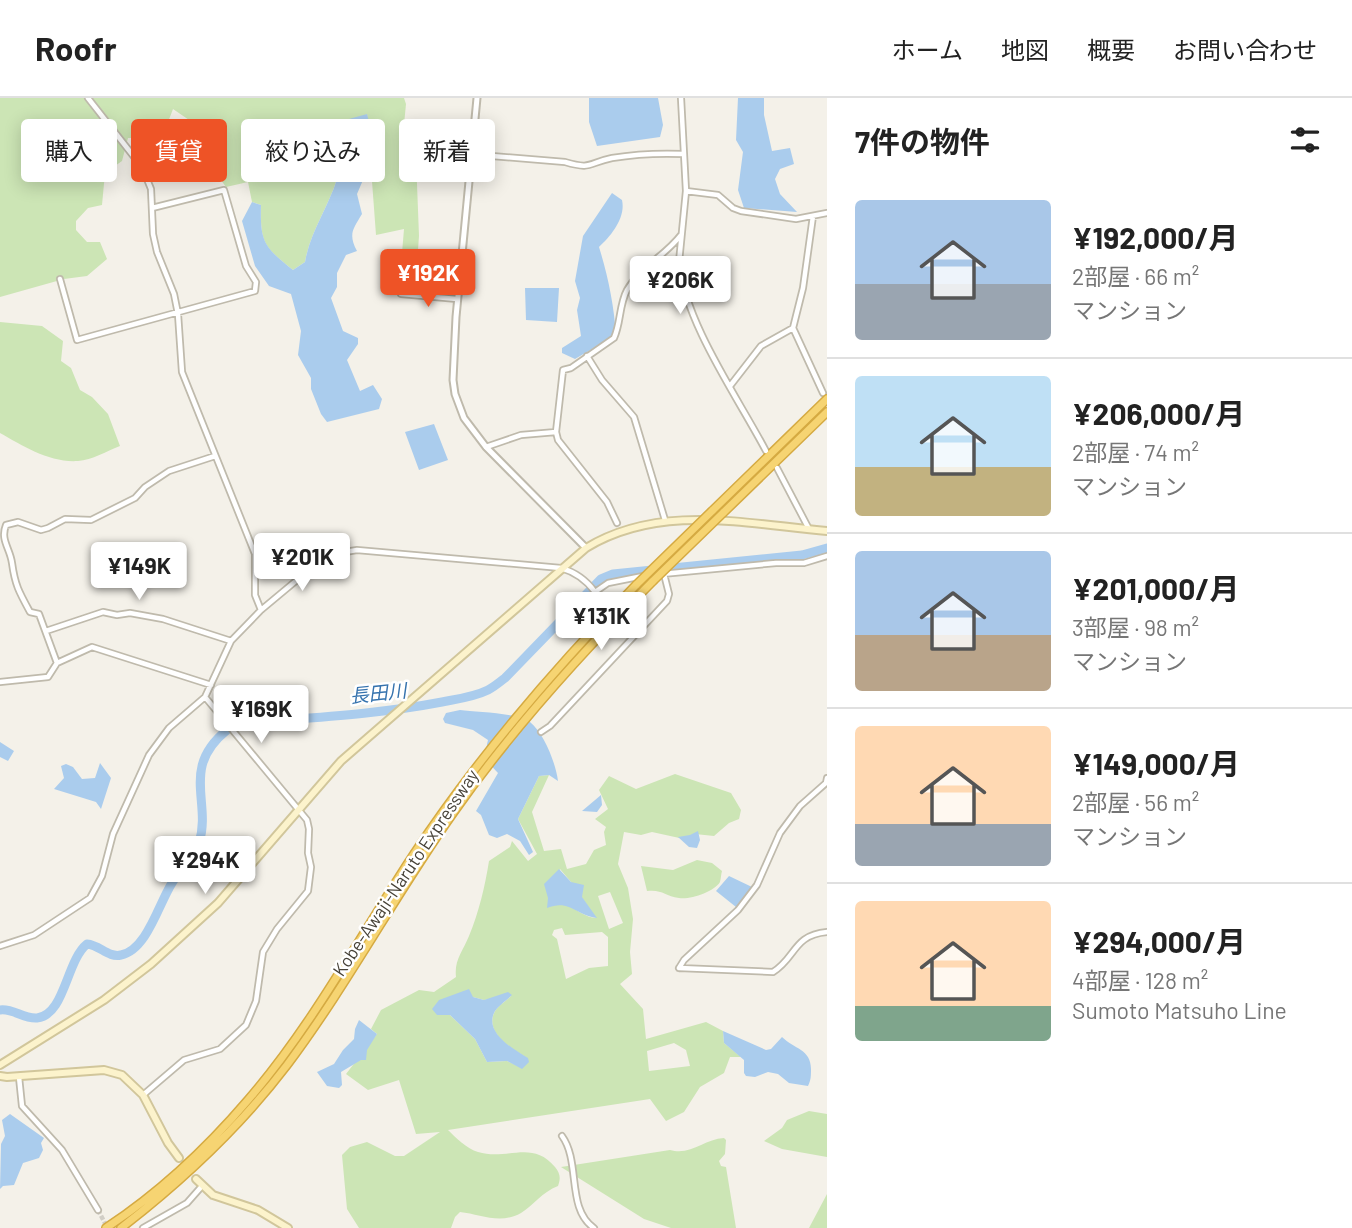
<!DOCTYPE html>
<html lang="ja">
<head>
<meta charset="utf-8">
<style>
	:root { --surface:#fff; --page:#f6f6f6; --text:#222; --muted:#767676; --line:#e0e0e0; --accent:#ee5326 }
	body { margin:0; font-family:Barlow,"Noto Sans JP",sans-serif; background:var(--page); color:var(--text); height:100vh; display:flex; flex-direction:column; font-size:26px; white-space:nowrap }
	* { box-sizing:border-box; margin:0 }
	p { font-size:23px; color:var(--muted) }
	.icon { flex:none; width:38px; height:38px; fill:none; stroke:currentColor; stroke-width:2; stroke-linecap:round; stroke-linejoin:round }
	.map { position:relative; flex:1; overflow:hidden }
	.details { display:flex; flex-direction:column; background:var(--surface); width:525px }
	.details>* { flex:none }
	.guide { position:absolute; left:21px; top:21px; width:665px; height:63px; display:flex; gap:14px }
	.price { position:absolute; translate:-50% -60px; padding:0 16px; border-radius:7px; background:#fff; color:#222; font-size:23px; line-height:46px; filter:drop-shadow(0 2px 4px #0008) }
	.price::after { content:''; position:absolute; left:50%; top:42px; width:21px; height:16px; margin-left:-10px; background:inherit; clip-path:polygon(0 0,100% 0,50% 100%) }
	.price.selected { background:var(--accent); color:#fff }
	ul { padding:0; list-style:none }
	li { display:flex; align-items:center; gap:21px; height:175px; padding:0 28px }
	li+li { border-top:2px solid var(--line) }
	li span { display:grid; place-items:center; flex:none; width:196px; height:140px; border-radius:7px; color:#555 }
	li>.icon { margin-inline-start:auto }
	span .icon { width:84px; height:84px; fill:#fffc; stroke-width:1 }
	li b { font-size:30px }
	h2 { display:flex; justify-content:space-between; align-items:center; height:84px; padding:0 28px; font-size:30px }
	.chip { padding:0 24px; border-radius:7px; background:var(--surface); box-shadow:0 4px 18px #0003; font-size:24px; line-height:63px }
	.chip.selected { background:var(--accent); color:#fff }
	header { display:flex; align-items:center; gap:42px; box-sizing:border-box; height:98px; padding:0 35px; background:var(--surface); border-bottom:2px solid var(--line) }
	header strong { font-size:33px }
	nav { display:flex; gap:38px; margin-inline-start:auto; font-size:24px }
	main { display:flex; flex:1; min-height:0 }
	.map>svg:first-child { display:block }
	.green { fill:#cce5b5; fill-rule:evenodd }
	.water { fill:#aacced }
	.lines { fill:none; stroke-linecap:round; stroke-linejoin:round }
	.river { stroke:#aacced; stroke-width:9 }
	.minor-tunnel { stroke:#d1cec6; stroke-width:4.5; stroke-dasharray:4.5 2; stroke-linecap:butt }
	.minor-casing { stroke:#bfbaac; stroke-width:8 }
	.tertiary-casing { stroke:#bfbaac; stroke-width:9 }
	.secondary-casing { stroke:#d1c69b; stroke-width:10 }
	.motorway-casing { stroke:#d5aa42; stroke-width:10 }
	.minor { stroke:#fff; stroke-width:4.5 }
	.tertiary { stroke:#fff; stroke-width:5 }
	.secondary { stroke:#fcf3cc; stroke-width:6 }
	.motorway { stroke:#f6d472; stroke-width:7 }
	.motorway-bridge-casing { stroke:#d5aa42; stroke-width:10; stroke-linecap:butt }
	.motorway-bridge { stroke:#f6d472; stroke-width:7 }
	.labels { text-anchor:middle; stroke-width:5; stroke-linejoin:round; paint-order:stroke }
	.street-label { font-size:18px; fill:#474238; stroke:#fff }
	.water-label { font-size:19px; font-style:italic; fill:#3673ae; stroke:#fff }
</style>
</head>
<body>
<header>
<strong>Roofr</strong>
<nav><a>ホーム</a><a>地図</a><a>概要</a><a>お問い合わせ</a></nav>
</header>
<main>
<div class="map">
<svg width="827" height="1130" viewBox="0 0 827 1130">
	<rect width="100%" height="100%" fill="#f4f1e9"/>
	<path class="green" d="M0,0H404L406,6L401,57L416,60L419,138L415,193L399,191L404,131L376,137L367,16L340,31C342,48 342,64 337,81C328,110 310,134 305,164L293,172C264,149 260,145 261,107L252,104L248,84L226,89L208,64L192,24L173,11C160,45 164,40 128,40L122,63L105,75L102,107L88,110L76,123V132L87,144H100L107,161L87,178L64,181L0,199Z
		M0,224L42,228L63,243L61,263L71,270L80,292L92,299L108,316L120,348C107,353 92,362 78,363C50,365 23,348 0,335Z
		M675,676L731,695L741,712L739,721L729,725L714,738L695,736L684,741L652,734L641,737L624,734L618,766L628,790L633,821L630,854L632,876L620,886L643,911L646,941L706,924L723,933L724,945L741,959H730L724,975L700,989L684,1014L666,1023L650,1001L448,1032C455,1039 467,1051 478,1054C507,1063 532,1041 555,1069C560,1075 561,1080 558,1088C542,1094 534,1107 521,1115C500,1127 480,1116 460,1114L455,1119L451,1130H359L347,1111L342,1057L350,1049L367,1044L395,1058H404L440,1034L416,1036L399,982L368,992L346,976L377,936L371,931L381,912L419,892L434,894L456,879C454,862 463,853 469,838C479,814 485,788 489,763L510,749L512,743L528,763L537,756L518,721L539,678L549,677L532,714L544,753L561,751L567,771L586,766L594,752L606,747L604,734L606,729L595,721L608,711L599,692L609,678L636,691ZM560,771L571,784L596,820C585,819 579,813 569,808C562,805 555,805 548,800ZM610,794L623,825L609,831L598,798ZM562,830L565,837L602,834L608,839V868L589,870L566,881L557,841L552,837L554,832ZM511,898C507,902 498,908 495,913C483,935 513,951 527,960L522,970L507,963L487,964L475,941L450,917L473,899L484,902ZM674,945L686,952L690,968L649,973L647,953Z
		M697,762L712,765L722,773C721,776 721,780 720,784C714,794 690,802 679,800C665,798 662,791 647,793L641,768L673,772Z
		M809,1013L827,1016V1059L782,1051L764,1043L782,1030L787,1022Z
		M724,1040L726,1042L725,1056L719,1063L721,1068L726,1069L736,1130H671L644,1121L561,1069L670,1052C691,1058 704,1041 724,1040Z
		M827,1096V1130H809Z"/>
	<path class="water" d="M589,0H658L663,27L660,39L597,48L589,24Z
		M738,0H764V17L772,53L790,50L794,66L780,71L775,81L780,96L797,114L744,110L738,92L743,54L736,42Z
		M367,16L372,35L363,65V82L357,96L362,116C353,131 348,136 357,153L346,157L337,175V189L331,200L343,233L358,240V246L347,262L360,293L373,287L382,301L379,311L327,324L321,316L311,291V280L298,257L301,233L291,196L269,188L255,168L242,123L252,104L261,107C260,144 264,149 293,172L305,164C310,134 328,110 337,81C342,64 342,48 340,31L349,21Z
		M612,95L622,102C626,120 611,138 599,149C608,178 614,207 616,237L575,261L562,255V250L581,238L577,212L580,200L575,183L583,138Z
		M525,190H559L557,224L526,222Z
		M434,326L448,362L419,372L405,334Z
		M460,612C476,614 518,615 530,624C544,635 556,666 558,683L549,677L539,678L518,721C523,732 528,743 533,754L529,757L520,743L507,736L497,740L489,737L481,717L476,713L498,675C487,664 484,658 488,642L473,632L445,625L443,621L446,615Z
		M0,644L14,653L8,663L0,659Z
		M100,665L111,680L101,711L96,704L54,691L64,680L61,668L66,666L73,669L82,681L95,680Z
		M601,697L602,707L597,714L582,713Z
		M698,733L700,742L697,750L689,749L678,739L690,737Z
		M559,771L571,784L584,787L582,799L597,820C575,817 570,801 547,810L548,800L544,786Z
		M729,778L752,789L736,809L716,793Z
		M469,891L473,899L484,902L508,894L512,897C507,902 498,908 495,913C483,934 513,951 528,960L529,964L522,971L507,963L487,964L475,941L450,917H437L432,911L439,902Z
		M359,922L377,936L367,952L366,962H361L341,974L342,987L339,990L327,988L317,974L334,966L343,952L354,941L355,931Z
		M723,933L766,952L771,951L782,939C794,951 811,951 811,971C811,978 811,982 808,988L789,985L778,976L768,974L755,979L746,978L744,975V962L724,945Z
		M10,1016L44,1040L41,1045L43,1052L39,1060L23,1065L14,1087L3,1088L0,1091L1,1046L5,1038L2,1022Z"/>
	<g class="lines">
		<path class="river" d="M0,912C13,910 23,921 37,920C65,917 66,863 87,846C100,847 108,860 121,857C147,852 159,805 172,785C180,771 193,761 199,745C212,704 180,670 227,632C244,618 264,624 283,622C336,618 390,614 442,604C457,601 474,599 488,592C494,589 500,584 505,580L601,481L613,476L802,457L827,450"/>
		<path class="minor-tunnel" d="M98,1112L107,1129"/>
		<g class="minor-casing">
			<path id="minor" d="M88,0L142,69L151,91L153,136L157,154L174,196L178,216L182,274L255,456V497L261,512
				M681,0L686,93L679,164C685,225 737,298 766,353
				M407,51L565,64C592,72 588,65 612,60C636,56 661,55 684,56
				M686,93L718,97L733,110L741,113L796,121L827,115
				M813,118L803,190L793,230L823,295
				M60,181L77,242L255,193L256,184L246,168L224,92L152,110
				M401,196L457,201
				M587,258L602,282L634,319L665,422
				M730,288L761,248L793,230
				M486,349L521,337L556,334
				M777,370L809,431
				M617,425L607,404L558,342L556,334L563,272L571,270L614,240C621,225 619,207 627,192C640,169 665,158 681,137
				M662,476L776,465H804L827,458
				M46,533L103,514L117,517L130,515L163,521L231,543
				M57,565L39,516L30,514C19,494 15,487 12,465C10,450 0,442 6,427L18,424L41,432L48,430L65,421L91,422L135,400L145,389L169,373L215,358
				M0,584L48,579L57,565L92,549L211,587
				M541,634L550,628L667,503L669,496L664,476
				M0,848L34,837L90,800L102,778L113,736L149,657L169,630L205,599L231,543L261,512L327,457L357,452L561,470C575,474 587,483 595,494L608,485L643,478
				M679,870L684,862L738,812L757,787L780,735L800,708L826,685L827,680
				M679,870L773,874C796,860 793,837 827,834
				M19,979L22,1008L62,1052L98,1112
				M143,997L184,962L220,951L246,927L256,903L263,854L277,831L308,793L311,769L308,755L309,731L307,722L205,599
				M562,1038C581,1064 566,1111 594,1130
				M143,1130L187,1105L202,1088"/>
		</g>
		<g class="tertiary-casing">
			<path id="tertiary" d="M477,0L456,219L453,282L455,296L464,320L486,349L586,450"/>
		</g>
		<g class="secondary-casing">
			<path id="secondary" d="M0,967L104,902L151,866L218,805L341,663L586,450C660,405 746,426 827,433
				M0,978L7,979L104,972L122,977L143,997L168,1045L179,1060
				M196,1081L213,1097L258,1112L288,1130"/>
		</g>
		<g class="motorway-casing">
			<path id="motorway" d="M712,413L827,301
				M723,415L827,314
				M106,1130C159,1095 207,1050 248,1002C313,927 360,838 414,756C479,658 555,570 637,486
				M121,1130C183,1082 239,1030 287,967C347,887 395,797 453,715C512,631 581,555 653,483"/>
		</g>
		<use href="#minor" class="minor"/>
		<use href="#tertiary" class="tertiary"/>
		<use href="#secondary" class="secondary"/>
		<use href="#motorway" class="motorway"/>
		<g class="motorway-bridge-casing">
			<path id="motorway-bridge" d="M653,483L723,415
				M637,486L712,413"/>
		</g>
		<use href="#motorway-bridge" class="motorway-bridge"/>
	</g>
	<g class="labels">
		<g class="street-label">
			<text transform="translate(406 775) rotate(-56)" y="6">Kobe-Awaji-Naruto Expressway</text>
		</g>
		<g class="water-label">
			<text transform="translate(378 595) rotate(-6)" y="7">長田川</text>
		</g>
	</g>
</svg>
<b class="price selected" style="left:428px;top:211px">¥192K</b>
<b class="price" style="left:680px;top:218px">¥206K</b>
<b class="price" style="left:302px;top:495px">¥201K</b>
<b class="price" style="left:139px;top:504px">¥149K</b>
<b class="price" style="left:601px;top:554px">¥131K</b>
<b class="price" style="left:261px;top:647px">¥169K</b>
<b class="price" style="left:205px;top:798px">¥294K</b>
<div class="guide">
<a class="chip">購入</a>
<a class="chip selected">賃貸</a>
<a class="chip">絞り込み</a>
<a class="chip">新着</a>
</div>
</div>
<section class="details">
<h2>7件の物件<svg class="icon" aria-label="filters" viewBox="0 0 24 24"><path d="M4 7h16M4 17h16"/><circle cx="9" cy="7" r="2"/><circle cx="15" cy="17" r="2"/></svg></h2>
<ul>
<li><span style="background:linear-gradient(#a9c7e8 60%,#9aa5b1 0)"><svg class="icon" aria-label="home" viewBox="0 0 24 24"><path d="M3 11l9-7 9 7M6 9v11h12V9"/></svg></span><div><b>¥192,000/月</b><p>2部屋 · 66 m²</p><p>マンション</p></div></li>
<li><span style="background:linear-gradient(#bfe0f5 65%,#c2b280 0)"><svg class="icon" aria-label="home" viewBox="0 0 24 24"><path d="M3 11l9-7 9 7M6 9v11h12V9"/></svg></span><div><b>¥206,000/月</b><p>2部屋 · 74 m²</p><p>マンション</p></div></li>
<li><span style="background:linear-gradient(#a9c7e8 60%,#b9a48a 0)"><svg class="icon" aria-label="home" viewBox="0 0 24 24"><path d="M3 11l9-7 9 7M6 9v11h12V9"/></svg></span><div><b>¥201,000/月</b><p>3部屋 · 98 m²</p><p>マンション</p></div></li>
<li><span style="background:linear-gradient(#ffd9b3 70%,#9aa5b1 0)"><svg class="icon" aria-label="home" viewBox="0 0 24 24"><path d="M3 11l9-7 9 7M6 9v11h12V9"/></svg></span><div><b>¥149,000/月</b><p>2部屋 · 56 m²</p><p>マンション</p></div></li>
<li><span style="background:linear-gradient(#ffd9b3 75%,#7fa58c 0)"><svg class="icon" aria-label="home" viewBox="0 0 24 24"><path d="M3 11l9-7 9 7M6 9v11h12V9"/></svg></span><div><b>¥294,000/月</b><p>4部屋 · 128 m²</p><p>Sumoto Matsuho Line</p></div></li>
</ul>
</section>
</main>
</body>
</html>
